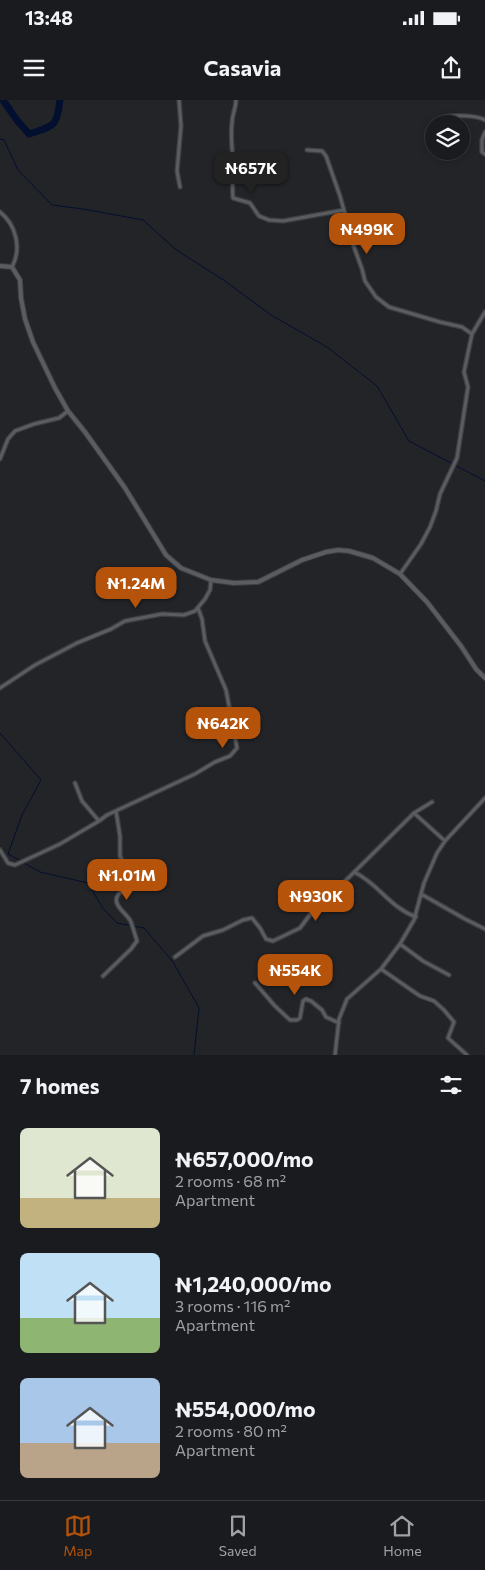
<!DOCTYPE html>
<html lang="en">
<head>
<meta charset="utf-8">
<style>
	:root { --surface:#1a1b1e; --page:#27282b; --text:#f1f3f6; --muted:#9fa1a4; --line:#38393c; --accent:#b45309 }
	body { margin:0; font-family:Commissioner,sans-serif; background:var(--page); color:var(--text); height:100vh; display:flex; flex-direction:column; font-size:19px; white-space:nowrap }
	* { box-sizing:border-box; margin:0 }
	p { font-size:16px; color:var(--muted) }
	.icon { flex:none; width:28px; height:28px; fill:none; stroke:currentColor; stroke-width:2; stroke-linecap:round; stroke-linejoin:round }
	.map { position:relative; height:955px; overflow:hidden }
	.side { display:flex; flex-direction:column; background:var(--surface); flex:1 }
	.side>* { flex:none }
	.fabs { position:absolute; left:425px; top:15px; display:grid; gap:10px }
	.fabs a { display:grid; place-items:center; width:45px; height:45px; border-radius:50%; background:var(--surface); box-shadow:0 2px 8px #0003,0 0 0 1px var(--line); font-size:25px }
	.price { position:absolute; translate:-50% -42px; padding:0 11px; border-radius:10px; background:var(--accent); color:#fff; font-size:16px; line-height:32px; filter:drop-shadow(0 1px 2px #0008) }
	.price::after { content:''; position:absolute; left:50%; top:30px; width:15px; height:11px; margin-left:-8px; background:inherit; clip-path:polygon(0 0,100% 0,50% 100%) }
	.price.on { background:#222; color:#fff }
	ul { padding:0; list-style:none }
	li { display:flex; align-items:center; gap:15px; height:125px; padding:0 20px }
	li span { display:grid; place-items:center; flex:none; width:140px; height:100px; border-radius:8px; color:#555 }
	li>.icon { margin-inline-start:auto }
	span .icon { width:60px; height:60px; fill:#fffc; stroke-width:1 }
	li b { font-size:21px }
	h2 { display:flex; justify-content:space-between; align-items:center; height:60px; padding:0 20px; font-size:21px }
	.status { display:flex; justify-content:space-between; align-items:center; height:35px; padding:0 25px; background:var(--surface); direction:ltr }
	.status svg { height:14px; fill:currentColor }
	header { display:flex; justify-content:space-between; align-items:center; height:65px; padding:0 20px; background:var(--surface); font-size:22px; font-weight:700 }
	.tabs { display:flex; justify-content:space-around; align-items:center; height:70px; border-top:1px solid var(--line); background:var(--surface); font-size:14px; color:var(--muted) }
	.tabs a { display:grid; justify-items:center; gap:2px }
	.tabs .on { color:var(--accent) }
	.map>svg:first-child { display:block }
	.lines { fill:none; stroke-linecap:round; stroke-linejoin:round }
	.stream { stroke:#030f2e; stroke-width:1 }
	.river { stroke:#030f2e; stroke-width:7 }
	.minor-casing { stroke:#3c3e41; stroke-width:5.5 }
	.tertiary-casing { stroke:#3c3e41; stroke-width:6 }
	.minor { stroke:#5a5c60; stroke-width:3 }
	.tertiary { stroke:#5a5c60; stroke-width:4 }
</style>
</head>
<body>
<div class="status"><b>13:48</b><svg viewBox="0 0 49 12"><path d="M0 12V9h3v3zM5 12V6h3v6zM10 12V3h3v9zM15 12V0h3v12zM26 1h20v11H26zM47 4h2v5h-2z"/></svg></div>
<header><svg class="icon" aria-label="menu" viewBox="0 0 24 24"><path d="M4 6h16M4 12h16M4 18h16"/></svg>Casavia<svg class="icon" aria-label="share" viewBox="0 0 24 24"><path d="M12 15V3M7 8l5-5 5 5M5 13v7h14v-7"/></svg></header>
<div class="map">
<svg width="485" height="955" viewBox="0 0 485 955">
	<rect width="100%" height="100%" fill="#222428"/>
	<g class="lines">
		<path class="stream" d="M0,39L4,40L18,70L52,105L83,109L143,120L175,149L225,181L271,215L327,247L377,286L409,341L485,381
			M0,633L41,680L22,715L8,754L21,761
			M24,763L40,772L88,783L102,807L117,823L144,828L173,862L199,908L194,955"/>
		<path class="river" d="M3,0L16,19L29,34C53,26 57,28 60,0"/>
		<g class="minor-casing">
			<path id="minor" d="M179,0L181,26L177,71L180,87
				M236,0C236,8 232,15 232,23C230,38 233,52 233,66C233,77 232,87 233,98L250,103L259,116L269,120L283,121L344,110
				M445,17C455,15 476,15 485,20
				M485,32L482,40V52L485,54
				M307,50L322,51L326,56L340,96L354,147L362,169L365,181L376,197L389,207L440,222L462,227L472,234
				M0,112C16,125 22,148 12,167
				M0,359L8,339L15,331L34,324L59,318L68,311
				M400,474L421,444L430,427L436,411L440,394L457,358L468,287L464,272L472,234L485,212
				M0,588L35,565L77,543L111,529L125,521L162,514L184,515L195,511L205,499L210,490L211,480
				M414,713L445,741
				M99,721L107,715L195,674L215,662L230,656L237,648L226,590L205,541L202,519L198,508
				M0,750L8,763L15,765L60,744L99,721L82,701L75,683
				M354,772C378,783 389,807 416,817
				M421,794L465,819L485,829
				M400,844L423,861L449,875
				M175,857L203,836L223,830L243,820L252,818L260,828L266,839L273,841L300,828L315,808L330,796L414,713L432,702
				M381,869L420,896L434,901L444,910L454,922L448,938L467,955
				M103,876L131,849L137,841C135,834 133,828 131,822C128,814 111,805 118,795C122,789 129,788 132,781L120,756V736L116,711
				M255,883L275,906L290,920H297L300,918L303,901L306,899L311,901L322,910L326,917L339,923
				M335,955L339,919L347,899L381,869L400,844L414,820L424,783L437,753L445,741L485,698"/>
		</g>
		<g class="tertiary-casing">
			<path id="tertiary" d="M0,166L12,167L20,180L21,198L25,219L33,242L55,288L68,311L85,332L125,388L166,455L181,468L211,480L234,483L258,482L302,460L326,452L338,450L349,451L373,458L400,474L427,502L461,546L476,569L485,578"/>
		</g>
		<use href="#minor" class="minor"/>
		<use href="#tertiary" class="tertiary"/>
	</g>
</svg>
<div class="fabs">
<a><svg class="icon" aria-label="layers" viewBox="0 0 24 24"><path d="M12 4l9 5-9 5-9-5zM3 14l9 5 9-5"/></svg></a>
</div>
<b class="price on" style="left:251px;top:94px">₦657K</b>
<b class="price" style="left:367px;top:155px">₦499K</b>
<b class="price" style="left:136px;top:509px">₦1.24M</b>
<b class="price" style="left:223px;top:649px">₦642K</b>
<b class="price" style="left:127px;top:801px">₦1.01M</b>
<b class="price" style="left:316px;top:822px">₦930K</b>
<b class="price" style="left:295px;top:896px">₦554K</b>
</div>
<section class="side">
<h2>7 homes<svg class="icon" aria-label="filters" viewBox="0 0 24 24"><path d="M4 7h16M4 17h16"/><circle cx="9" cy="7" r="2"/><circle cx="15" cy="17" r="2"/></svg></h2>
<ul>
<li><span style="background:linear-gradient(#dfe7d0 70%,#c2b280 0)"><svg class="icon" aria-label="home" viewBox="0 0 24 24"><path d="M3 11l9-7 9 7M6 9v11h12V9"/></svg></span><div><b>₦657,000/mo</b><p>2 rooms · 68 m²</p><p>Apartment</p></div></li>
<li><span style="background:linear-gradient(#bfe0f5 65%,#8fb573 0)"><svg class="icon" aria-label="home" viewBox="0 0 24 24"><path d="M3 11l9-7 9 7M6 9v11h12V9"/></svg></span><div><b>₦1,240,000/mo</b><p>3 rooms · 116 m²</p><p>Apartment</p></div></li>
<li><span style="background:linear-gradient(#a9c7e8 65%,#b9a48a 0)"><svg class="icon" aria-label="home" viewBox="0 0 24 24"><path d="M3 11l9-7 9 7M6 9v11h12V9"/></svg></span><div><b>₦554,000/mo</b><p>2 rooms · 80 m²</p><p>Apartment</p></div></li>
</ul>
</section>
<nav class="tabs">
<a class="on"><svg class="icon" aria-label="map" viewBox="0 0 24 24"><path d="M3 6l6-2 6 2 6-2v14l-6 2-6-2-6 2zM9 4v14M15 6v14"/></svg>Map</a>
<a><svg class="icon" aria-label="saved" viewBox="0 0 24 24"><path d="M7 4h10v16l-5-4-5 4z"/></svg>Saved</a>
<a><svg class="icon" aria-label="home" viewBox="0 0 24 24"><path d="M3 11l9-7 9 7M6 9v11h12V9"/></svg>Home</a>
</nav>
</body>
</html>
